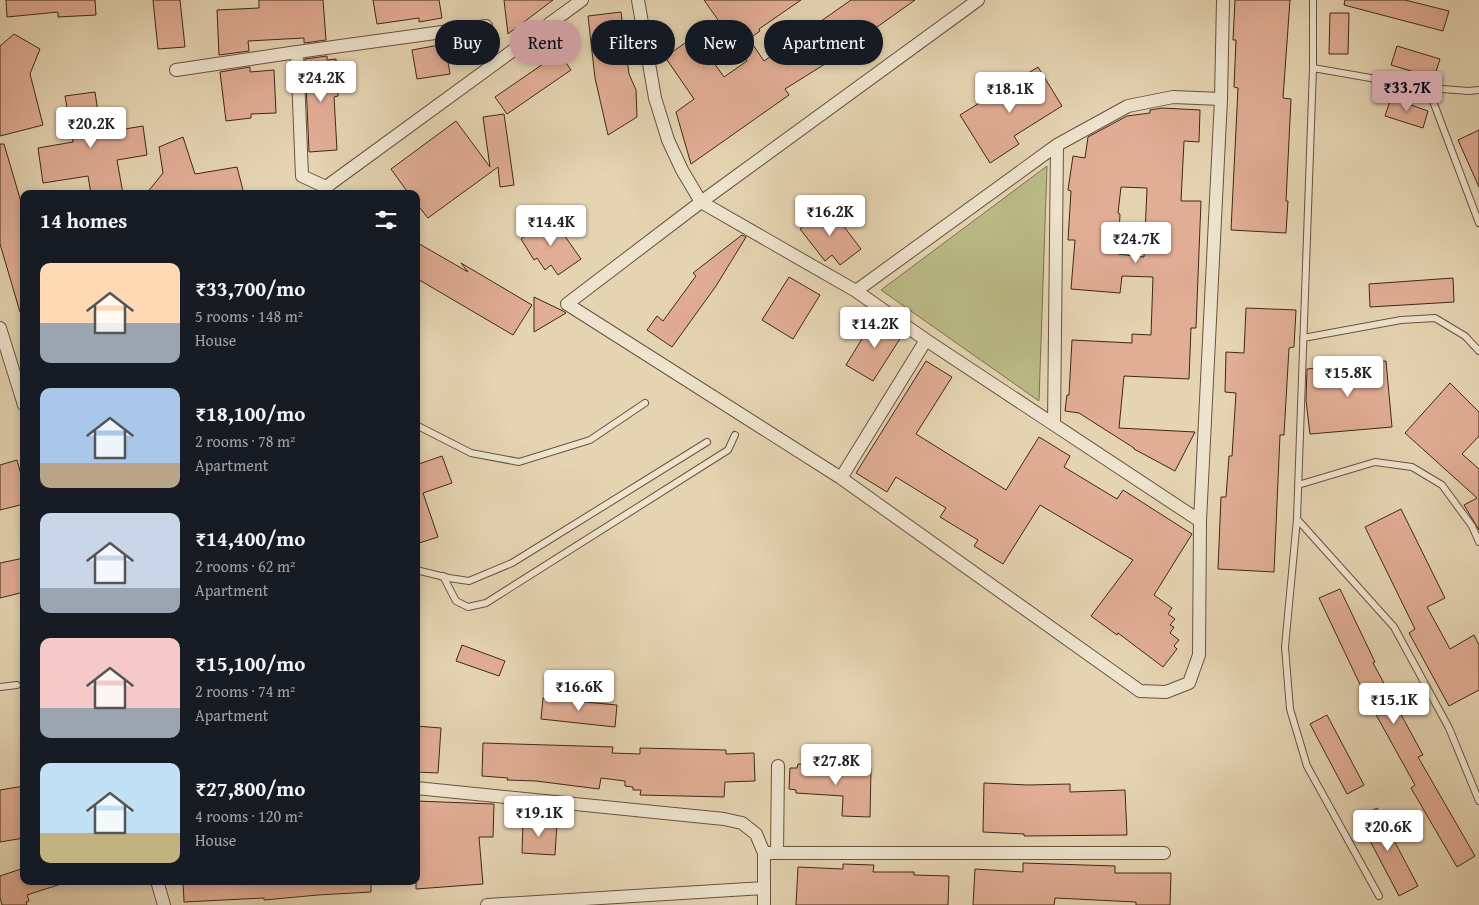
<!DOCTYPE html>
<html lang="en">
<head>
<meta charset="utf-8">
<style>
	:root { --surface:#171b24; --page:#242831; --text:#f1f3f6; --muted:#9ea1a6; --accent:#c59692 }
	body { margin:0; font-family:"Gentium Book Plus",serif; background:var(--page); color:var(--text); height:100vh; display:flex; flex-direction:column; font-size:19px; white-space:nowrap }
	* { box-sizing:border-box; margin:0 }
	p { font-size:16px; color:var(--muted) }
	.icon { flex:none; width:28px; height:28px; fill:none; stroke:currentColor; stroke-width:2; stroke-linecap:round; stroke-linejoin:round }
	.map { position:relative; flex:1; overflow:hidden }
	.details { position:absolute; left:20px; top:190px; width:400px; height:695px; display:flex; flex-direction:column; background:var(--surface); border-radius:10px; box-shadow:0 2px 8px #0003 }
	.details>* { flex:none }
	.banner { position:absolute; left:435px; top:20px; width:475px; height:45px; display:flex; gap:10px }
	.price { position:absolute; translate:-50% -42px; padding:0 11px; border-radius:5px; background:#fff; color:#222; font-size:16px; line-height:32px; filter:drop-shadow(0 1px 2px #0008) }
	.price::after { content:''; position:absolute; left:50%; top:30px; width:15px; height:11px; margin-left:-8px; background:inherit; clip-path:polygon(0 0,100% 0,50% 100%) }
	.price.active { background:var(--accent); color:#111 }
	ul { padding:0; list-style:none }
	li { display:flex; align-items:center; gap:15px; height:125px; padding:0 20px }
	li span { display:grid; place-items:center; flex:none; width:140px; height:100px; border-radius:10px; color:#555 }
	li>.icon { margin-inline-start:auto }
	span .icon { width:60px; height:60px; fill:#fffc; stroke-width:1 }
	li b { font-size:21px }
	h2 { display:flex; justify-content:space-between; align-items:center; height:60px; padding:0 20px; font-size:21px }
	.tag { padding:0 18px; border-radius:22px; background:var(--surface); box-shadow:0 2px 8px #0003; font-size:18px; line-height:45px }
	.tag.active { background:var(--accent); color:#111 }
	.map>svg:first-child { display:block }
	.green { fill:#bbbb87; stroke:#7d724f }
	.building { fill:#e1ad95; stroke:#3f2817; fill-rule:evenodd }
	.lines { fill:none; stroke-linecap:round; stroke-linejoin:round }
	.service-casing { stroke:#68533e; stroke-width:8 }
	.minor-casing { stroke:#68533e; stroke-width:14 }
	.service { stroke:#eee3cd; stroke-width:6 }
	.minor { stroke:#eee3cd; stroke-width:12 }
</style>
</head>
<body>
<div class="map">
<svg width="1479" height="905" viewBox="0 0 1479 905">
	<rect width="100%" height="100%" fill="#e5d4b2"/>
	<filter id="stains"><feTurbulence type="fractalNoise" baseFrequency=".004" numOctaves="4"/><feColorMatrix values="0 0 0 0 .2 0 0 0 0 .09 0 0 0 0 .02 0 0 0 .5 -.17"/></filter>
	<radialGradient id="worn" r=".72"><stop offset=".6" stop-color="#630" stop-opacity="0"/><stop offset="1" stop-color="#630" stop-opacity=".3"/></radialGradient>
	<path class="green" d="M1047,166L1039,401L881,290Z"/>
	<path class="building" d="M6,0H95L96,15L58,17V12L7,17Z
		M153,0H180L185,47L158,49Z
		M259,0H323L326,40L304,43V38L248,41L249,51L219,55L217,10L259,8Z
		M373,0H439L442,18L419,22V18L377,24Z
		M504,0H553L508,34Z
		M704,0H801L759,29L760,31L749,39L764,61L851,0H915L825,64L785,89L789,95L691,164L676,112L694,99L665,57L695,36L724,77L747,61Z
		M1235,0H1290L1283,98L1291,99L1286,201H1288L1286,233L1231,230L1238,88L1234,87L1236,40H1233Z
		M1345,0H1405L1449,11L1443,31L1344,5Z
		M621,12L629,74L636,90L637,117L608,135L595,78L588,16Z
		M1330,13H1349L1348,54H1329Z
		M14,34L40,49L30,74L43,125L0,136V46Z
		M445,44L450,74L417,79L412,50Z
		M1397,46L1440,59L1434,78L1391,65Z
		M559,53L571,70L507,114L495,97Z
		M327,56V60L336,59L338,96L334,97L337,150L309,152L305,59Z
		M250,67V72L274,70L276,113L251,114V118L226,121L220,72Z
		M1038,67L1062,106L1014,136L1019,144L990,163L960,115Z
		M95,92L101,133L143,126L147,155L117,160L123,194H91L88,176L43,183L38,148L73,142L65,96Z
		M1391,98L1428,111L1423,128L1385,116Z
		M1162,108L1200,110L1199,142L1184,141L1181,201H1201L1196,328H1191L1189,379L1124,376L1119,428L1195,432L1175,471L1134,449V448L1079,413L1065,411L1067,395H1069L1072,340L1132,343V334L1151,335L1153,277L1122,276L1120,293L1071,289L1075,240H1068L1071,191L1068,190L1073,156L1085,158L1088,137L1127,116L1150,113V110ZM1121,187L1147,188L1144,257L1118,254L1120,214L1118,213Z
		M504,114L514,185L500,187L498,167L428,218L416,203V194H409L391,169L456,121L490,167L483,117Z
		M1479,130V187L1458,140Z
		M183,137L195,174L237,167L244,194H146L163,173L159,147Z
		M0,144H4L24,212V312H20L0,244Z
		M829,207L861,249L840,265L832,255L825,261L800,229Z
		M552,218L581,259L558,275L551,265L545,270L537,258L534,260L521,239Z
		M742,235L746,237L716,286L672,347L647,330L657,316L663,321L696,276L693,273Z
		M416,242L468,272L461,263L532,305L513,335L416,278Z
		M789,277L820,295L793,339L762,320Z
		M1453,278L1454,302L1370,307L1369,284Z
		M534,297L563,311L566,313L534,332Z
		M1246,308L1296,310L1294,347L1289,348L1284,435H1280L1274,572L1218,569L1221,497H1226L1229,456H1232L1236,393L1225,392L1226,352L1244,353Z
		M876,316L903,334L873,381L846,365Z
		M926,361L952,377L916,434L1006,490L1039,437L1070,456L1064,467L1117,499L1123,490L1192,534L1154,595L1172,608L1168,614L1175,619L1170,625L1174,627L1170,633L1179,640L1174,646L1177,649L1163,667L1118,633L1117,635L1091,616L1133,560L1040,505L1003,564L974,546L978,540L940,517L946,508L896,477L887,492L856,473Z
		M1386,361L1392,427L1310,434L1306,400L1307,369Z
		M1450,383L1479,412V436L1462,454L1479,469V530L1464,505L1477,498L1405,433Z
		M442,456L452,483L423,493L438,537L416,544V465Z
		M17,460L24,486V504L0,510V465Z
		M1401,509L1445,598L1427,607L1450,649L1474,635L1479,645V690L1449,706L1409,633L1415,629L1365,527Z
		M24,558V592L0,598V563Z
		M1340,589L1375,662L1373,663L1423,755L1418,757L1475,856L1457,867L1411,788L1415,785L1364,693L1319,598Z
		M462,645L505,661L499,676L456,661Z
		M543,698L617,705L615,727L541,719Z
		M1327,715L1364,785L1347,794L1310,724Z
		M416,726L441,728L438,773L416,772Z
		M483,743L613,747L612,753L640,754V748L726,750V754L754,753L755,781L725,782L724,797L640,795L641,790H633V787L625,786V781L601,778L599,789L536,781L507,780L508,778L482,776Z
		M798,764L835,767V768L871,769L870,817L842,816L843,796L796,793V790L789,789L790,768H797Z
		M984,783L1028,785L1070,784V792L1125,790L1127,835L1024,836V834L983,832Z
		M24,786V838L0,842V790Z
		M416,801L494,804L493,837H479L483,884L416,889Z
		M1377,808L1418,886L1399,896L1358,818Z
		M523,822L557,823L555,855L522,853Z
		M1023,863L1115,866V873H1171L1170,905H1136V902L1055,898L1054,905H973L975,869L1023,872Z
		M843,864L874,865L873,872H914V875L949,876L948,905H796L798,867L843,869Z
		M24,868V881H60L61,884L27,895L29,901L26,902L27,905H2L0,897V876Z
		M183,881H371V892L318,895L264,900V898L184,902Z"/>
	<g class="lines">
		<g class="service-casing">
			<path id="service" d="M1313,0V68L1297,519L1285,647L1290,709L1307,766L1379,896
				M1313,68L1428,88L1469,91L1479,90
				M1428,88L1479,223
				M1303,338L1401,320L1435,318L1465,336L1479,351
				M416,425L471,453L519,462L590,440L645,403
				M1298,485L1375,462L1412,467L1442,485L1472,526L1479,542
				M1297,519L1394,627L1449,728L1479,801
				M416,570L449,578L469,581L512,563L707,442
				M443,576L456,601L468,607L486,603L728,450L735,435
				M0,687L17,685"/>
		</g>
		<g class="minor-casing">
			<path id="minor" d="M638,0L655,98L668,140L682,170L701,202L856,291L926,340L1200,521
				M978,0L701,202L567,304L841,478L1140,691L1166,692L1189,683L1199,655L1200,521L1221,99L1223,0
				M297,52L486,26
				M176,70L297,52L302,176L326,187L582,0
				M856,291L1057,145L1128,106L1173,97L1221,99
				M0,328L24,405
				M1054,424L1057,145
				M841,478L926,340
				M416,788L724,819L742,823L756,834L764,853H1164
				M764,853V905
				M777,853L778,766
				M157,881L164,905
				M487,905L764,888"/>
		</g>
		<use href="#service" class="service"/>
		<use href="#minor" class="minor"/>
	</g>
	<rect width="100%" height="100%" filter="url(#stains)"/>
	<rect width="100%" height="100%" fill="url(#worn)"/>
</svg>
<b class="price" style="left:321px;top:103px">₹24.2K</b>
<b class="price active" style="left:1407px;top:113px">₹33.7K</b>
<b class="price" style="left:1010px;top:114px">₹18.1K</b>
<b class="price" style="left:91px;top:149px">₹20.2K</b>
<b class="price" style="left:830px;top:237px">₹16.2K</b>
<b class="price" style="left:551px;top:247px">₹14.4K</b>
<b class="price" style="left:1136px;top:264px">₹24.7K</b>
<b class="price" style="left:875px;top:349px">₹14.2K</b>
<b class="price" style="left:1348px;top:398px">₹15.8K</b>
<b class="price" style="left:579px;top:712px">₹16.6K</b>
<b class="price" style="left:1394px;top:725px">₹15.1K</b>
<b class="price" style="left:836px;top:786px">₹27.8K</b>
<b class="price" style="left:539px;top:838px">₹19.1K</b>
<b class="price" style="left:1388px;top:852px">₹20.6K</b>
<div class="banner">
<a class="tag">Buy</a>
<a class="tag active">Rent</a>
<a class="tag">Filters</a>
<a class="tag">New</a>
<a class="tag">Apartment</a>
</div>
<section class="details">
<h2>14 homes<svg class="icon" aria-label="filters" viewBox="0 0 24 24"><path d="M4 7h16M4 17h16"/><circle cx="9" cy="7" r="2"/><circle cx="15" cy="17" r="2"/></svg></h2>
<ul>
<li><span style="background:linear-gradient(#ffd9b3 60%,#9aa5b1 0)"><svg class="icon" aria-label="home" viewBox="0 0 24 24"><path d="M3 11l9-7 9 7M6 9v11h12V9"/></svg></span><div><b>₹33,700/mo</b><p>5 rooms · 148 m²</p><p>House</p></div></li>
<li><span style="background:linear-gradient(#a9c7e8 75%,#b9a48a 0)"><svg class="icon" aria-label="home" viewBox="0 0 24 24"><path d="M3 11l9-7 9 7M6 9v11h12V9"/></svg></span><div><b>₹18,100/mo</b><p>2 rooms · 78 m²</p><p>Apartment</p></div></li>
<li><span style="background:linear-gradient(#c9d6e8 75%,#9aa5b1 0)"><svg class="icon" aria-label="home" viewBox="0 0 24 24"><path d="M3 11l9-7 9 7M6 9v11h12V9"/></svg></span><div><b>₹14,400/mo</b><p>2 rooms · 62 m²</p><p>Apartment</p></div></li>
<li><span style="background:linear-gradient(#f6c9c9 70%,#9aa5b1 0)"><svg class="icon" aria-label="home" viewBox="0 0 24 24"><path d="M3 11l9-7 9 7M6 9v11h12V9"/></svg></span><div><b>₹15,100/mo</b><p>2 rooms · 74 m²</p><p>Apartment</p></div></li>
<li><span style="background:linear-gradient(#bfe0f5 70%,#c2b280 0)"><svg class="icon" aria-label="home" viewBox="0 0 24 24"><path d="M3 11l9-7 9 7M6 9v11h12V9"/></svg></span><div><b>₹27,800/mo</b><p>4 rooms · 120 m²</p><p>House</p></div></li>
</ul>
</section>
</div>
</body>
</html>
